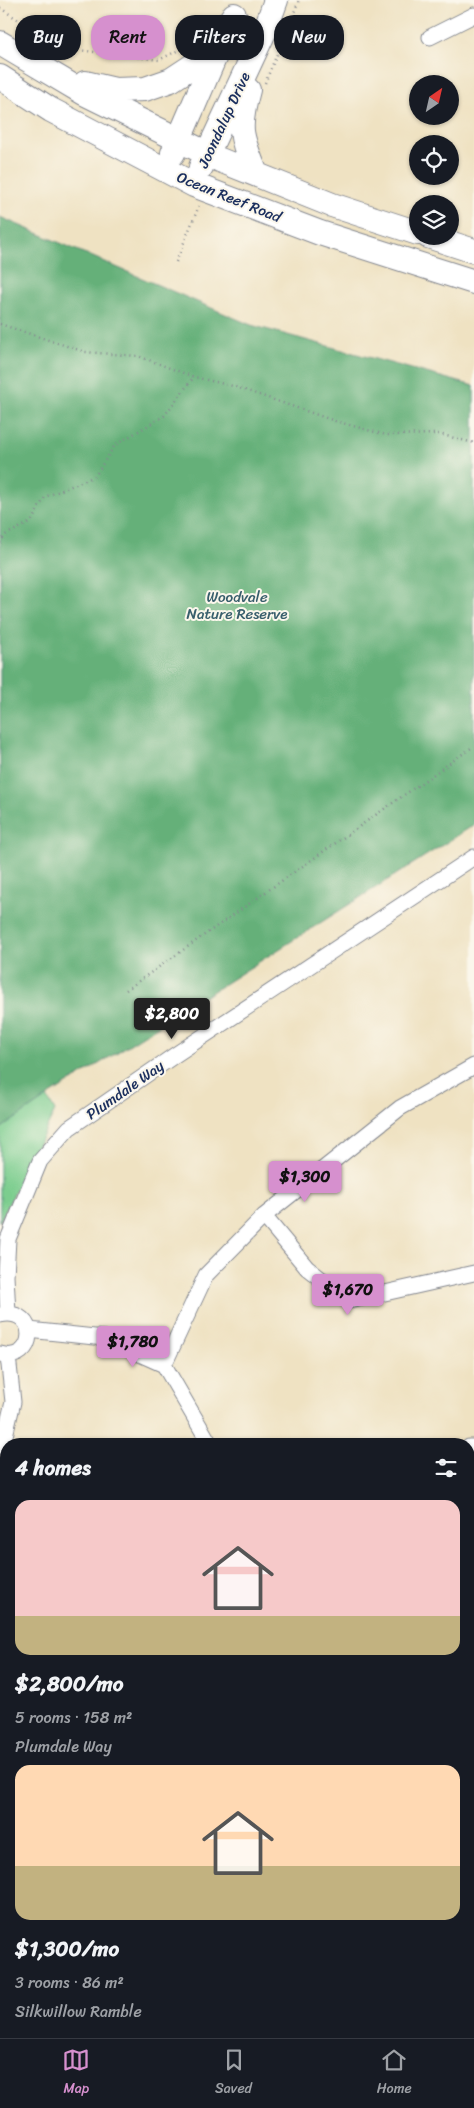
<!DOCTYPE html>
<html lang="en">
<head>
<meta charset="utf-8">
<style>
	:root { --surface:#171b24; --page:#20242c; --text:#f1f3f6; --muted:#9ea1a6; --line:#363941; --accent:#d690ce }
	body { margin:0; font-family:Sriracha,sans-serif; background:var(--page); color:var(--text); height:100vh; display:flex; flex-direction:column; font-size:19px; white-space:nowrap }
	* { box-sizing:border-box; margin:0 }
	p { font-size:16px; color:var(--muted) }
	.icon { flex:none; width:28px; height:28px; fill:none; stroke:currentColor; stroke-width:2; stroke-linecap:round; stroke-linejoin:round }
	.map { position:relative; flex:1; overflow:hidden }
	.details { position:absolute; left:0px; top:1438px; width:475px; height:601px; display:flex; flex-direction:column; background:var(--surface); border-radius:20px 20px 0 0; box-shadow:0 1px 4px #0004 }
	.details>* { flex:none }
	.banner { position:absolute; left:15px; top:15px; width:445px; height:45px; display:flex; gap:10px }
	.needle { width:32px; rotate:34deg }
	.tools { position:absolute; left:409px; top:75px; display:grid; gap:10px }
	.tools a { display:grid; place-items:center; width:50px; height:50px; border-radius:50%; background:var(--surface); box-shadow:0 1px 4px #0004; font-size:25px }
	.price { position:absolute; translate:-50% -42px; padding:0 11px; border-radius:5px; background:var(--accent); color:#111; font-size:16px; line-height:32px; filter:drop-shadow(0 1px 2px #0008) }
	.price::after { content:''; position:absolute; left:50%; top:30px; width:15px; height:11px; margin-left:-8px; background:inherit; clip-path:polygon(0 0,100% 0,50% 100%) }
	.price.active { background:#222; color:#fff }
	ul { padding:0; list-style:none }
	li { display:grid; align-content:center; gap:10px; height:265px; padding:0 15px }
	li span { display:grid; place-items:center; height:155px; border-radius:15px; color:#555 }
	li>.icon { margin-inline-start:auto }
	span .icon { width:90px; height:90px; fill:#fffc; stroke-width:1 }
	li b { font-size:21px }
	h2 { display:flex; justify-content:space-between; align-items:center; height:60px; padding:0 15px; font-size:21px }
	.tag { padding:0 18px; border-radius:20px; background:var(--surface); box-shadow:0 1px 4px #0004; font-size:18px; line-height:45px }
	.tag.active { background:var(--accent); color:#111 }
	.tabs { display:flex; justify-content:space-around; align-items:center; height:70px; border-top:1px solid var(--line); background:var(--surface); font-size:14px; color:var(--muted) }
	.tabs a { display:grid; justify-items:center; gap:2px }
	.tabs .active { color:var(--accent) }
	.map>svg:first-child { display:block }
	.green { fill:#7ccd8e; stroke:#4c7e76 }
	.forest { fill:#65b079; stroke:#40706c }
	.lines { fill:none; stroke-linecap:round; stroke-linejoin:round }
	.street-casing { stroke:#858890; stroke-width:17 }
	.secondary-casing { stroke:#858890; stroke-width:23 }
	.primary-casing { stroke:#858890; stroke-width:26 }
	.path { stroke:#858890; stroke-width:2.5; stroke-dasharray:1 4; stroke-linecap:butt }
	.street { stroke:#fff; stroke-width:15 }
	.secondary { stroke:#fff; stroke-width:21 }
	.primary { stroke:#fff; stroke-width:24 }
	.labels { text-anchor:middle; stroke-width:4; stroke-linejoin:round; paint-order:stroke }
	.street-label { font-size:15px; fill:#1b2f5e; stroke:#fbf7ec }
	.park-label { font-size:15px; fill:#385e6c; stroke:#fbf7ec }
</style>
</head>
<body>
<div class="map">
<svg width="474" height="2038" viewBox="0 0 474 2038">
	<rect width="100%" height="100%" fill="#fbf7ec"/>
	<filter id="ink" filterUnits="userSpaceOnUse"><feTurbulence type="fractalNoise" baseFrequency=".02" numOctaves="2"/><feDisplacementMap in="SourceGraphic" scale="10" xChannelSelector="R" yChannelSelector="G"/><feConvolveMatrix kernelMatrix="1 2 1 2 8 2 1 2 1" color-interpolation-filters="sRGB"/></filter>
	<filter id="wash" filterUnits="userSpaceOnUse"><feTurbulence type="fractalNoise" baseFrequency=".0096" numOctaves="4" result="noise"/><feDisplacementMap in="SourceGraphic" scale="20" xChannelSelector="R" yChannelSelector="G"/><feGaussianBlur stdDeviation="1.12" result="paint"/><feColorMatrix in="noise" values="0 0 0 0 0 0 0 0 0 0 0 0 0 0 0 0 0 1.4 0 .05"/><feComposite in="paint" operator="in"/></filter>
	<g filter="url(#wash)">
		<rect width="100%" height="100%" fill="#efe2c2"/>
		<path class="green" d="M47,1097L55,1111L0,1222V1129Z"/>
		<path class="forest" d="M0,217L251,325L474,386V825L47,1097L0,1129Z"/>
	</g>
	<g filter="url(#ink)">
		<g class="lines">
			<g class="street-casing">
				<path id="street" d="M430,37L474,15
					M264,1216L307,1268L349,1301L474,1273
					M8,1313L6,1276L8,1239L40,1161L69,1128L175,1055L474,857
					M0,1315C40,1306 37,1365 0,1354
					M29,1330L104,1338L164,1365L210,1444
					M164,1365L206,1275L264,1216L400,1108L474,1066
					M0,1447L3,1444L13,1402L8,1356
					M469,1447H474
					M469,1661L474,1660
					M6,1736L2,1753L6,1762
					M469,1830L473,1828
					M131,2038L133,2032"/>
			</g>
			<g class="secondary-casing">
				<path id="secondary" d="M469,1475H474
					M0,1798L6,1782
					M0,1827L6,1810"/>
			</g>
			<g class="primary-casing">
				<path id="primary" d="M0,43L84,93L220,160L332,205L418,233
					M0,77L51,110L194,185L320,233L474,282
					M85,83L115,90L145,89L171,80L206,57L234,15
					M248,90C237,131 241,136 256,174
					M173,153L218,49
					M201,167L266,28L276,0
					M428,236L474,251"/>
			</g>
			<path class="path" d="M0,8L63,48L159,60L183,48
				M287,30L299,0
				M265,83L282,42
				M176,262L199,206
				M0,324L85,352L138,356L194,377L233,386L335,421L386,435L439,434L474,443
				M0,543L5,535L31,522L45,497L95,476L115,445L164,416L193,378
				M126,990L474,746"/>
			<use href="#street" class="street"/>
			<use href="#secondary" class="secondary"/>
			<use href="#primary" class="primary"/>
		</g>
	</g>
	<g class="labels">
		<g class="street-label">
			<text transform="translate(224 120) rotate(-65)" y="5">Joondalup Drive</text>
			<text transform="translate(229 197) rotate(22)" y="5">Ocean Reef Road</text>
			<text transform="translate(125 1090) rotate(-35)" y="5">Plumdale Way</text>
		</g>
		<g class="park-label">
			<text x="237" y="602">Woodvale<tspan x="237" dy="17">Nature Reserve</tspan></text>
		</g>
	</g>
</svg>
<div class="tools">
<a><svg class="needle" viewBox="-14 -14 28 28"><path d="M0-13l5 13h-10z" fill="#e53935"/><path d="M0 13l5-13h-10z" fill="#9ea1a6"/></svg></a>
<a><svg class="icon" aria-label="locate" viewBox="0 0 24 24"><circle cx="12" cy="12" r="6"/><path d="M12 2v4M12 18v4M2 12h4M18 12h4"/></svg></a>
<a><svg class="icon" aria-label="layers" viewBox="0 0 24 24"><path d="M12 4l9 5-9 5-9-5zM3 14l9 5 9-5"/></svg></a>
</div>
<b class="price active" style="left:172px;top:1040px">$2,800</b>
<b class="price" style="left:305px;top:1203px">$1,300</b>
<b class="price" style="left:348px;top:1316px">$1,670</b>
<b class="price" style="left:133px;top:1368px">$1,780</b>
<div class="banner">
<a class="tag">Buy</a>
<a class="tag active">Rent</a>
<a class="tag">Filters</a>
<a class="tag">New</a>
</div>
<section class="details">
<h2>4 homes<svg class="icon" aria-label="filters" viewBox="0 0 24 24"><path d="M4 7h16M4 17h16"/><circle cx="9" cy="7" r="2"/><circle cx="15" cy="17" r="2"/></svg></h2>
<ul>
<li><span style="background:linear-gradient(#f6c9c9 75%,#c2b280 0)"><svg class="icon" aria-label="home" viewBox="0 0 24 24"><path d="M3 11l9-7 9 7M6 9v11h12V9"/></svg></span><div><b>$2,800/mo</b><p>5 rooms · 158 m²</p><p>Plumdale Way</p></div></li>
<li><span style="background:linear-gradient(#ffd9b3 65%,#c2b280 0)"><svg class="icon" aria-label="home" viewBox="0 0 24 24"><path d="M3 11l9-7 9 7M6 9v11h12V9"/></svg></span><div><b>$1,300/mo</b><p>3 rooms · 86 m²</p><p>Silkwillow Ramble</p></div></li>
</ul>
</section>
</div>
<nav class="tabs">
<a class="active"><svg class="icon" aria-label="map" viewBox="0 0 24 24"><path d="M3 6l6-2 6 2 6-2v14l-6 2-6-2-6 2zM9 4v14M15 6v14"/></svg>Map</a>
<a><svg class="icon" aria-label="saved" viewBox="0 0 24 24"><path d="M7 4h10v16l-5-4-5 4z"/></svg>Saved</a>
<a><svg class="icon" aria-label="home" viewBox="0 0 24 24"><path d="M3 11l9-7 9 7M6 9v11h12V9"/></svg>Home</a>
</nav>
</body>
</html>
